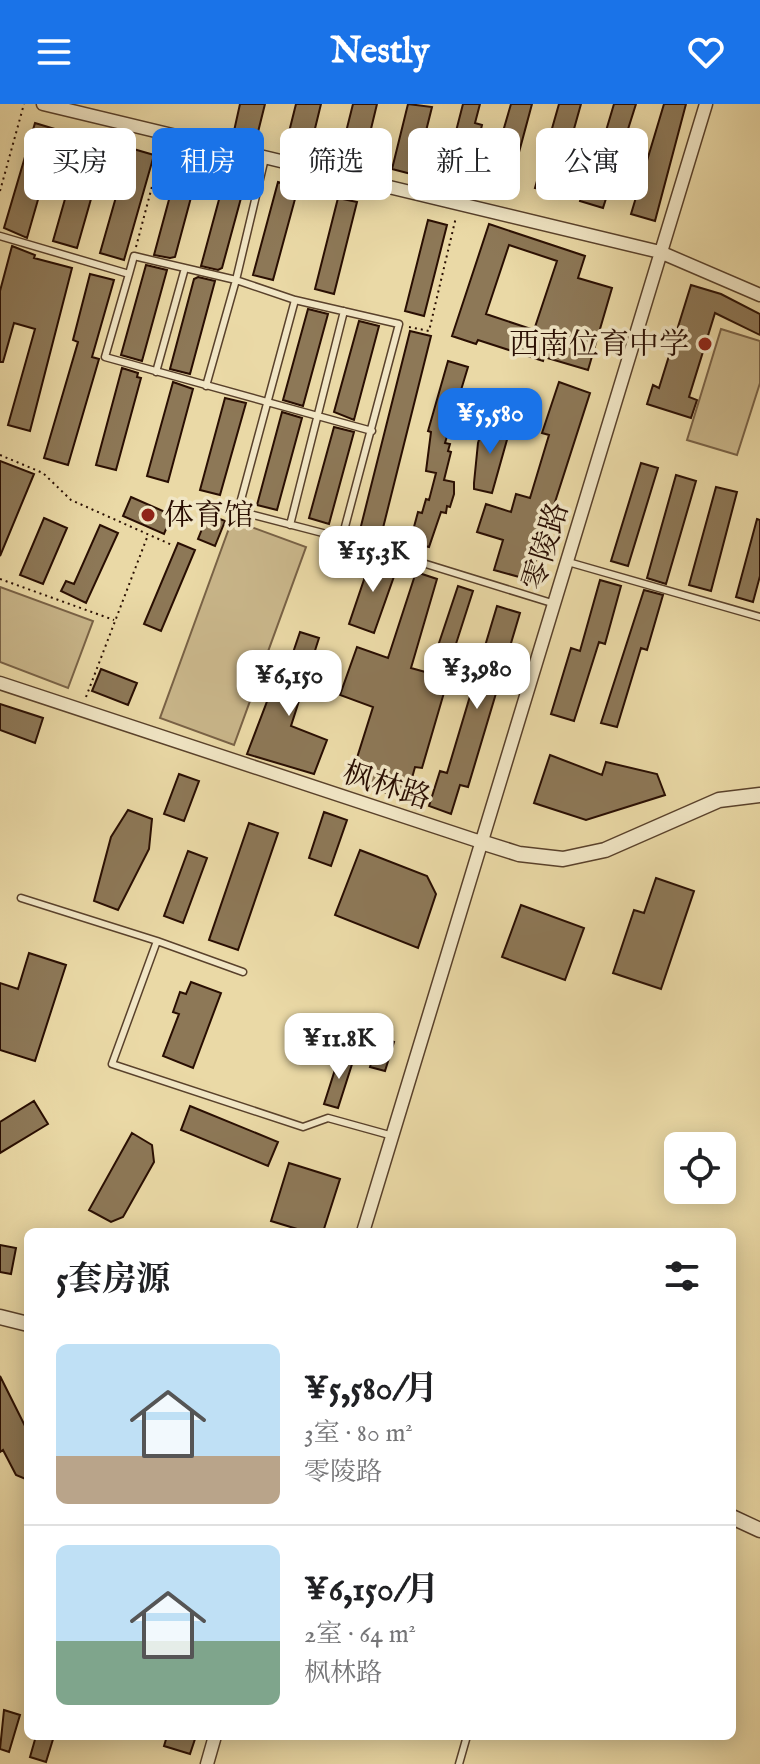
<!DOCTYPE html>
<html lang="zh">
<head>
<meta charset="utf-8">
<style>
	:root { --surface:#fff; --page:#f6f6f6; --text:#202124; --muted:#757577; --line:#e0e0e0; --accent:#1a73e8 }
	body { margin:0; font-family:"IM FELL English","Noto Serif SC",serif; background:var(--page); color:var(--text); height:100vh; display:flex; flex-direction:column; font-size:30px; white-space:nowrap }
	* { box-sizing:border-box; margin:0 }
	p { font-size:26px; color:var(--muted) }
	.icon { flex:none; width:44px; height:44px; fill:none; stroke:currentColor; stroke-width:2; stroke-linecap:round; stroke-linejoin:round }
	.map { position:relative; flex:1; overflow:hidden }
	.side { position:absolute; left:24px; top:1124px; width:712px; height:512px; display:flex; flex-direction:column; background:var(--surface); border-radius:12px; box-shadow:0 4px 20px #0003 }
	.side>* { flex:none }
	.guide { position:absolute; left:24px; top:24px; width:712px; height:72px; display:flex; gap:16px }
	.buttons { position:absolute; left:664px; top:1028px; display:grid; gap:16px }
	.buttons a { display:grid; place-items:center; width:72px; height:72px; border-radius:12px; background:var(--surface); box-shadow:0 4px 20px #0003; font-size:40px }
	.price { position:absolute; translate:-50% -68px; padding:0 18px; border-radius:16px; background:#fff; color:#222; font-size:26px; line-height:52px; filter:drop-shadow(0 2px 4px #0008) }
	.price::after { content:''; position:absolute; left:50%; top:48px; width:24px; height:18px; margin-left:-12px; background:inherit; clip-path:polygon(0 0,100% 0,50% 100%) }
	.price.active { background:var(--accent); color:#fff }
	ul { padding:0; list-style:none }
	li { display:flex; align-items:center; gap:24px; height:200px; padding:0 32px }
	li+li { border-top:2px solid var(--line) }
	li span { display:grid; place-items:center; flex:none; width:224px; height:160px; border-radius:12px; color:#555 }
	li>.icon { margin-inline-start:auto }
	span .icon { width:96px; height:96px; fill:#fffc; stroke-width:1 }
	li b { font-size:34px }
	h2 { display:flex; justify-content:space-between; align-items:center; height:96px; padding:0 32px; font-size:34px }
	.tag { padding:0 28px; border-radius:12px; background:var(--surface); box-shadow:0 4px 20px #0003; font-size:28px; line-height:72px }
	.tag.active { background:var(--accent); color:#fff }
	header { display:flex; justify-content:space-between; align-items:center; height:104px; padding:0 32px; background:var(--accent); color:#fff; font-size:36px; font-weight:700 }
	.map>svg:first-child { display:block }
	.green { fill:#c9b68a; stroke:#796246; stroke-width:2 }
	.building { fill:#8d7857; stroke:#290e02; stroke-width:2; fill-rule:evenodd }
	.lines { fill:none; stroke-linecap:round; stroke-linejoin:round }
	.service-casing { stroke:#59412b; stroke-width:9 }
	.minor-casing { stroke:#59412b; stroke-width:15 }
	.tertiary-casing { stroke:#59412b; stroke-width:17 }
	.path { stroke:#290e02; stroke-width:2; stroke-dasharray:2 4; stroke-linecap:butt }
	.service { stroke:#f1e6c5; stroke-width:6 }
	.minor { stroke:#f1e6c5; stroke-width:12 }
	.tertiary { stroke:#f1e6c5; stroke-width:14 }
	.poi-dot { fill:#8f2418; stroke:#f1e6c5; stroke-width:3 }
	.labels { text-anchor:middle; stroke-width:7; stroke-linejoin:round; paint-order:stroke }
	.poi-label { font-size:30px; fill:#290e02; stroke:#f1e6c5; text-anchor:end }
	.street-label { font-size:30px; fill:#290e02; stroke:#f1e6c5 }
</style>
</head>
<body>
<header><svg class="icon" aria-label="menu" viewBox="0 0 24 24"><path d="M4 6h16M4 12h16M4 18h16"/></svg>Nestly<svg class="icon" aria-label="heart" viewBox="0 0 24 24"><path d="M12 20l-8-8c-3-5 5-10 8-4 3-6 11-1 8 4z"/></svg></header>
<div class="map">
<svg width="760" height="1660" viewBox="0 0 760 1660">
	<rect width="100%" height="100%" fill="#ead9a6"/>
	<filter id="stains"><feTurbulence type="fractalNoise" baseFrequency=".0025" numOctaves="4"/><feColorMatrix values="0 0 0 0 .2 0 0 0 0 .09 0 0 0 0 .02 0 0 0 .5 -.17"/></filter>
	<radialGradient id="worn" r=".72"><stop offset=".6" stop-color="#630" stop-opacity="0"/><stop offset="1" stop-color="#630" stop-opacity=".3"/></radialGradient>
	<path class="green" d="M721,225L760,237V279L737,351L687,336Z
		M232,416L306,443L234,641L160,614Z
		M0,483L93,517L68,584L0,558Z"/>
	<path class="building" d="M240,0H265L257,32L234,27Z
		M296,0H321L310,45L286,40Z
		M353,0H377L363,58L340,52Z
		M408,0L432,3L415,71L392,65Z
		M463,0H480L475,19L482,21L468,80L444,74Z
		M511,0H532L511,78L490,72Z
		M559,0H581L556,89L535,84Z
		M614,0H636L603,104L580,97L592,55L597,57Z
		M664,0H686L655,117L631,110Z
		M35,19L58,26L27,134L4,124Z
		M83,32L107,39L77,144L53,137Z
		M130,44L154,51L124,156L100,149Z
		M180,55L200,60L175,153L170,154L154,151Z
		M227,66L247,72L222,164L218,166L201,162Z
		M278,78L298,84L273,176L253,171Z
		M338,94L357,98L334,190L315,185Z
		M428,116L447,121L424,212L405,207Z
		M489,120L585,152L578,174L612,184L588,266L544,253L543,257L478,236L476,240L452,232ZM509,141L557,157L534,226L486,210Z
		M12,142L35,151L34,154L72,164L30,327L8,321L35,225L14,219L3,258H0V187Z
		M146,161L167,166L142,257L121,251Z
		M90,170L114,176L92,253L99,255L68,361L44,354L78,238L73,236Z
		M198,173L215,177L190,270L170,265L194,175Z
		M691,181L721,190L760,210V231L715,209L689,293L697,296L691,314L647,300L653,281L659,284Z
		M308,205L328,210L303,302L283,296Z
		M359,217L379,222L354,316L334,308Z
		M410,227L431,232L381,432L360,426Z
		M448,257L468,263L445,339L450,340L448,347L451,348L444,376L454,378V390L450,403L447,402L446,409L441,408L429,443L412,439L411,434L418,408L422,409L426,395L429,396L436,369L426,367L431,328L428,327Z
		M122,264L138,269L137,273L141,274L116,366L96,361Z
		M173,278L193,285L168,378L147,372Z
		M559,278L590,289L530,476L494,466L503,436L477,428L486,400L511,408L516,390L530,394L549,331L542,329Z
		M225,294L246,299L220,391L200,386Z
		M282,308L302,314L277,406L257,401Z
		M485,317L510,325L492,389L474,385V379L478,339Z
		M334,323L354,328L329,420L309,414Z
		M0,357L34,370L0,452Z
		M641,359L658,364L628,462L611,457Z
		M676,371L696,377L666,480L647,474Z
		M716,383L737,388L711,487L689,481Z
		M131,393L172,411L164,430L123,412Z
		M208,410L225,417L215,442L198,435Z
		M44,414L67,424L43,480L20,471Z
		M757,415L760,416V472L753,498L736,493Z
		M100,421L118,429L86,499L61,487L66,477L74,480Z
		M178,439L195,446L161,527L144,520Z
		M372,452L398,461L374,529L349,520Z
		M416,468L437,475L411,564L429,569L458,482L473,487L445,574L448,575L422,664L415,663L406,696L350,676L373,603L340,591L357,543L388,554Z
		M600,476L621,482L605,540L599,538L574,617L551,610L571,544L580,547Z
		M644,486L663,491L647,546L641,544L617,623L601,619Z
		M497,502L520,509L468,683L460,681L451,710L429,702L440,667L447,669Z
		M300,528L319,534L291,622L327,636L314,670L247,650L271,587L279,590Z
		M101,565L137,579L128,601L92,587Z
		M0,600L43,614L35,639L0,626Z
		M550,651L602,671L606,658L657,670L665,691L586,716L534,699Z
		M179,670L199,677L184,717L164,710Z
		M128,706L152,715L149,745L118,806L94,797L111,733Z
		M324,708L347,716L331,762L309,754Z
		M249,719L278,729L238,846L209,836Z
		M360,746L427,772L436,790L418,844L335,811Z
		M188,747L207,754L183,819L164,812Z
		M656,774L694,787L661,885L613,869L634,806L644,809Z
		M521,801L584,824L565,876L502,853Z
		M29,849L66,861L35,957L0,946V879L18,885Z
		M191,878L221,889L193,964L163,952L179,910L173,908L180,888L186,890Z
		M379,933L394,938L385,967L370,963Z
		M340,950L354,954L338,1004L324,1000Z
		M34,997L48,1020L0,1049V1018Z
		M190,1002L278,1038L268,1062L181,1026Z
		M132,1029L152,1041L154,1058L123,1113L111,1118L89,1106Z
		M289,1059L340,1075L323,1128H307L271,1117Z
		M0,1141L16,1144L11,1170L0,1168Z
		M0,1272L28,1328V1376L16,1371L3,1346L0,1348Z
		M4,1606L20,1611L9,1648L0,1645Z
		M36,1632H54L46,1658L30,1653Z
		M167,1632H196L190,1650L164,1642Z"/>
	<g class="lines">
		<g class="service-casing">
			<path id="service" d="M0,132L129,170L134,152L236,176L265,54
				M129,170L105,253L372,327
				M295,196L399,220L342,434
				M156,268L185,164
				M206,282L236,176L295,196L238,407L342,434L555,500
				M290,421L344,207
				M568,458L760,513
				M21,794L157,837L112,960L303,1023L328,1014L393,1032
				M157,837L243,868
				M459,1660L467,1632"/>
		</g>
		<g class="minor-casing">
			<path id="minor" d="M43,0L660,148L760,191
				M0,579L481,738
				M363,1128L706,0
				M207,1660L215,1632"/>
		</g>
		<g class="tertiary-casing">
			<path id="tertiary" d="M481,738L519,750L563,755L605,746L719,696L760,691
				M0,1213L28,1220
				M732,1413L760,1426"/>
		</g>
		<path class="path" d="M0,87L24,0
			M136,143L163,41
			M409,223L429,227L456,113
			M0,351L43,369L71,396L172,441
			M0,475L114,516
			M86,593L148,431"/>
		<use href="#service" class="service"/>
		<use href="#minor" class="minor"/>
		<use href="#tertiary" class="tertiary"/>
	</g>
	<g class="poi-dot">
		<circle cx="705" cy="240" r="8"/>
		<circle cx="148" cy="411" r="8"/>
	</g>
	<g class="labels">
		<g class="poi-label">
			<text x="689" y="250">西南位育中学</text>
			<text x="164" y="421" text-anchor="start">体育馆</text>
		</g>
		<g class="street-label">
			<text transform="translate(545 442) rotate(-73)" y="10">零陵路</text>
			<text transform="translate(387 681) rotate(18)" y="10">枫林路</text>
		</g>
	</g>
	<rect width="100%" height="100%" filter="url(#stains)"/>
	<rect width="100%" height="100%" fill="url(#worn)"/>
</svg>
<div class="buttons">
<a><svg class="icon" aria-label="locate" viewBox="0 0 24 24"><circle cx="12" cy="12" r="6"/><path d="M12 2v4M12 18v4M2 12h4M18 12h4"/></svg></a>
</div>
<b class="price active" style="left:490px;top:352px">¥5,580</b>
<b class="price" style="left:373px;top:490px">¥15.3K</b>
<b class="price" style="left:477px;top:607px">¥3,980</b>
<b class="price" style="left:289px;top:614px">¥6,150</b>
<b class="price" style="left:339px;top:977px">¥11.8K</b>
<div class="guide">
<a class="tag">买房</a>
<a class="tag active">租房</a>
<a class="tag">筛选</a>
<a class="tag">新上</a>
<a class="tag">公寓</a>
</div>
<section class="side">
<h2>5套房源<svg class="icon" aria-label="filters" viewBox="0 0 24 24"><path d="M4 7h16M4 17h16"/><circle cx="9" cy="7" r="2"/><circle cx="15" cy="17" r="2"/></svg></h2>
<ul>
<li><span style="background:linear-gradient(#bfe0f5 70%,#b9a48a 0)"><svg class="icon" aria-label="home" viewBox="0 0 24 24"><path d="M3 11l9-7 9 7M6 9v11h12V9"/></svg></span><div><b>¥5,580/月</b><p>3室 · 80 m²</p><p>零陵路</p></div></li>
<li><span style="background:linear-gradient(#bfe0f5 60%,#7fa58c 0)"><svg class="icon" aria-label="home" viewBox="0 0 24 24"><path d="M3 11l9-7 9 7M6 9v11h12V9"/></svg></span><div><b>¥6,150/月</b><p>2室 · 64 m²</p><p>枫林路</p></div></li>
</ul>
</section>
</div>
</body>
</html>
